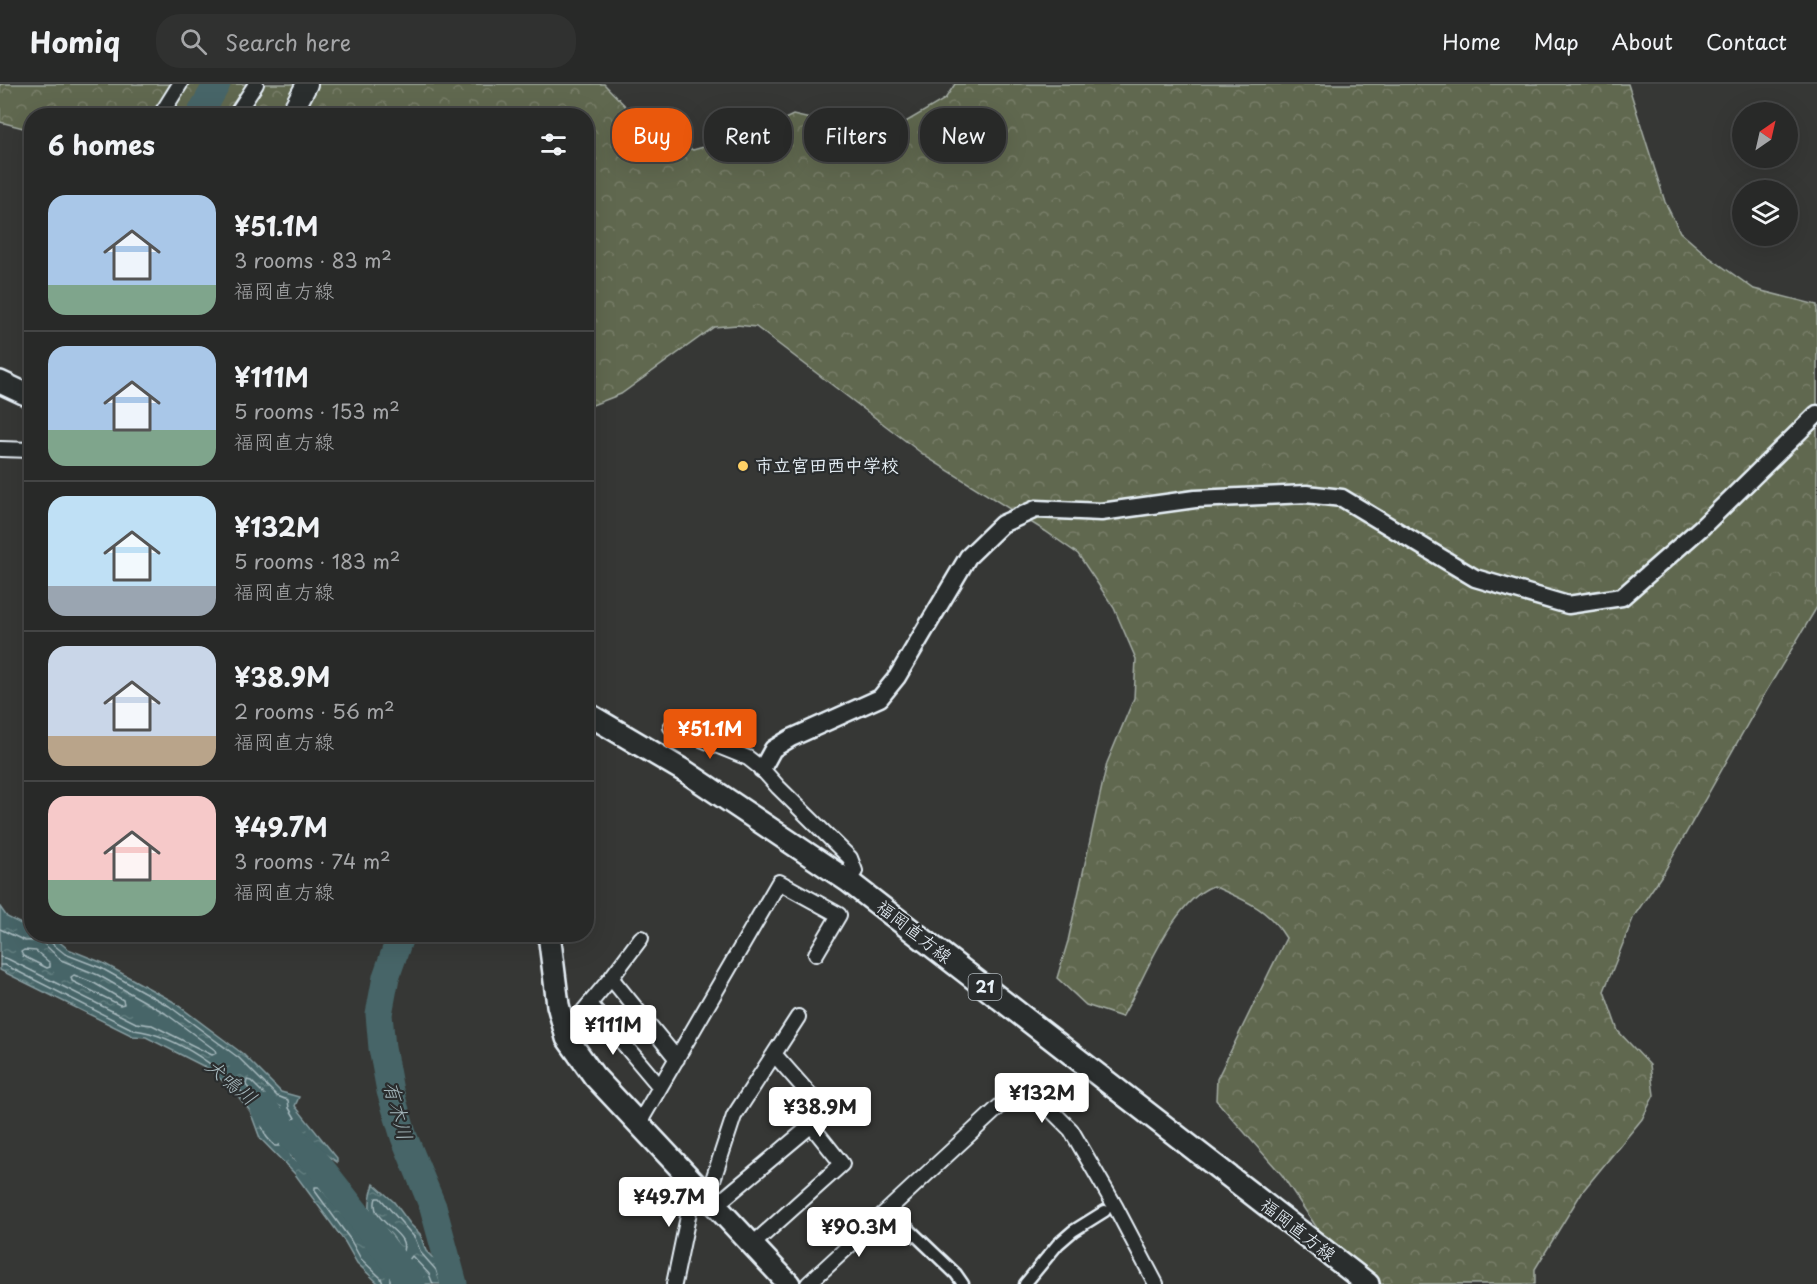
<!DOCTYPE html>
<html lang="en">
<head>
<meta charset="utf-8">
<style>
	:root { --surface:#282928; --page:#303130; --text:#f1f3f6; --muted:#a5a6a8; --line:#444545; --accent:#ea580c }
	body { margin:0; font-family:"Playpen Sans","Klee One",sans-serif; background:var(--page); color:var(--text); height:100vh; display:flex; flex-direction:column; font-size:22px; white-space:nowrap }
	* { box-sizing:border-box; margin:0 }
	p { font-size:20px; color:var(--muted) }
	.icon { flex:none; width:33px; height:33px; fill:none; stroke:currentColor; stroke-width:2; stroke-linecap:round; stroke-linejoin:round }
	.map { position:relative; flex:1; overflow:hidden }
	.details { position:absolute; left:24px; top:24px; width:570px; height:834px; display:flex; flex-direction:column; background:var(--surface); border-radius:24px; box-shadow:0 6px 24px #0002,0 0 0 2px var(--line) }
	.details>* { flex:none }
	.banner { position:absolute; left:612px; top:24px; width:570px; height:54px; display:flex; gap:12px }
	.needle { width:39px; rotate:34deg }
	.buttons { position:absolute; left:1732px; top:18px; display:grid; gap:12px }
	.buttons a { display:grid; place-items:center; width:66px; height:66px; border-radius:50%; background:var(--surface); box-shadow:0 6px 24px #0002,0 0 0 2px var(--line); font-size:30px }
	.price { position:absolute; translate:-50% -51px; padding:0 14px; border-radius:6px; background:#fff; color:#222; font-size:20px; line-height:39px; filter:drop-shadow(0 2px 3px #0008) }
	.price::after { content:''; position:absolute; left:50%; top:36px; width:18px; height:14px; margin-left:-9px; background:inherit; clip-path:polygon(0 0,100% 0,50% 100%) }
	.price.current { background:var(--accent); color:#fff }
	ul { padding:0; list-style:none }
	li { display:flex; align-items:center; gap:18px; height:150px; padding:0 24px }
	li+li { border-top:2px solid var(--line) }
	li span { display:grid; place-items:center; flex:none; width:168px; height:120px; border-radius:18px; color:#555 }
	li>.icon { margin-inline-start:auto }
	span .icon { width:72px; height:72px; fill:#fffc; stroke-width:1 }
	li b { font-size:26px }
	h2 { display:flex; justify-content:space-between; align-items:center; height:72px; padding:0 24px; font-size:26px }
	.chip { padding:0 21px; border-radius:24px; background:var(--surface); box-shadow:0 6px 24px #0002,0 0 0 2px var(--line); font-size:21px; line-height:54px }
	.chip.current { background:var(--accent); color:#fff }
	header { display:flex; align-items:center; gap:36px; box-sizing:border-box; height:84px; padding:0 30px; background:var(--surface); border-bottom:2px solid var(--line) }
	header strong { font-size:28px }
	nav { display:flex; gap:33px; margin-inline-start:auto; font-size:21px }
	.search { width:420px; height:54px; background:var(--page); display:flex; align-items:center; gap:15px; box-sizing:border-box; padding:0 21px; border-radius:24px; color:var(--muted); font-size:22px }
	.map>svg:first-child { display:block }
	.forest { fill:url(#forest-crowns); stroke:#a4aca4; stroke-width:1.5 }
	.water { fill:url(#water-ripples); stroke:#879da1; stroke-width:1.5 }
	.lines { fill:none; stroke-linecap:round; stroke-linejoin:round }
	.shore { stroke:#a7b9be; stroke-width:1.5 }
	.river { stroke:#466567; stroke-width:27 }
	.pedestrian-casing { stroke:#e8f1f8; stroke-width:15 }
	.minor-casing { stroke:#e8f1f8; stroke-width:18 }
	.tertiary-casing { stroke:#e8f1f8; stroke-width:21 }
	.secondary-casing { stroke:#e8f1f8; stroke-width:24 }
	.primary-casing { stroke:#e8f1f8; stroke-width:26 }
	.pedestrian { stroke:#2a2d2e; stroke-width:10 }
	.minor { stroke:#2a2d2e; stroke-width:14 }
	.tertiary { stroke:#2a2d2e; stroke-width:16 }
	.secondary { stroke:#2a2d2e; stroke-width:20 }
	.primary { stroke:#2a2d2e; stroke-width:21 }
	.poi-dot { fill:#ffd166; stroke:#2a2d2e; stroke-width:2 }
	.labels { text-anchor:middle; stroke-width:4.5; stroke-linejoin:round; paint-order:stroke }
	.shield { fill:#2a2d2e; stroke:#afb6bb; stroke-width:1.5 }
	.shield-label { font-size:16px; font-weight:bold; fill:#e8f1f8 }
	.poi-label { font-size:18px; font-weight:bold; fill:#e8f1f8; stroke:#2a2d2e; text-anchor:start }
	.street-label { font-size:18px; fill:#e8f1f8; stroke:#2a2d2e }
	.water-label { font-size:20px; font-style:italic; fill:#a7b9be; stroke:#2a2d2e }
</style>
</head>
<body>
<header>
<strong>Homiq</strong>
<div class="search"><svg class="icon" aria-label="search" viewBox="0 0 24 24"><circle cx="10" cy="10" r="6"/><path d="M15 15l6 6"/></svg>Search here</div>
<nav><a>Home</a><a>Map</a><a>About</a><a>Contact</a></nav>
</header>
<div class="map">
<svg width="1817" height="1200" viewBox="0 0 1817 1200">
	<defs>
		<pattern id="forest-crowns" width="20" height="18" patternUnits="userSpaceOnUse" patternTransform="scale(1.5)"><rect width="20" height="18" fill="#61684f"/><path d="M2 6a3 3 0 1 1 6 0M12 15a3 3 0 1 1 6 0" fill="none" stroke="#787e69"/></pattern>
		<pattern id="water-ripples" width="26" height="14" patternUnits="userSpaceOnUse" patternTransform="scale(1.5)"><rect width="26" height="14" fill="#466567"/><path d="M2 4q2-2 4 0t4 0M15 11q2-2 4 0t4 0" fill="none" stroke="#617c7e"/></pattern>
	</defs>
	<rect width="100%" height="100%" fill="#363735"/>
	<filter id="ink" filterUnits="userSpaceOnUse"><feTurbulence type="fractalNoise" baseFrequency=".0167" numOctaves="2"/><feDisplacementMap in="SourceGraphic" scale="12" xChannelSelector="R" yChannelSelector="G"/><feConvolveMatrix kernelMatrix="1 2 1 2 8 2 1 2 1" color-interpolation-filters="sRGB"/></filter>
	<g filter="url(#ink)">
		<path class="forest" d="M0,0H604L635,32L667,54L693,66L758,48L793,31L854,45L904,39L945,15L955,0H1628L1665,118L1680,148L1709,173L1754,205L1817,221V523L1764,611L1664,788L1634,832L1604,907L1618,947L1650,981L1654,1011L1642,1035L1582,1108L1535,1185V1200H1354L1282,1091L1216,1016L1217,995L1286,854C1268,824 1244,816 1213,802C1171,818 1145,895 1122,933L1086,921L1057,894L1068,857L1107,679L1134,614L1136,575L1114,524L1078,470L1045,447L928,374L756,243L737,241L714,243L621,310L590,322L587,321L586,32H32L31,46L0,38Z"/>
		<path class="water" d="M0,823L7,833L31,845L32,850L46,853L51,851L68,865L103,879L172,917L243,970L281,1008L299,1013L295,1022L337,1074V1078L316,1063L309,1053L291,1042L286,1059L292,1075L303,1079L332,1107L372,1156L382,1165L390,1177L399,1164C388,1134 359,1145 374,1100L394,1118L411,1141L420,1150L426,1167L442,1183L448,1200H379L357,1179L345,1158L295,1090L260,1054L250,1027L233,1006L209,985L146,953L133,952L0,886Z"/>
		<g class="lines">
			<path class="shore" d="M0,845L25,857L40,856L61,876L98,891L165,929L215,966L216,969L212,971L152,941L136,939L8,875L0,873
				M24,866L36,867L50,879V883L47,884L23,872L21,868Z
				M0,881H5L134,946C176,951 229,988 253,1022C260,1031 261,1042 266,1052C268,1055 272,1059 275,1062H279L286,1040L295,1034L289,1024L288,1016L277,1012L239,974L169,922L101,884L65,870L49,857L47,850
				M74,891L94,899L123,916L124,920L120,921L72,897L71,893Z
				M247,996L251,997L271,1017L281,1023L283,1031L276,1044L272,1043L261,1020L246,1001Z
				M383,1200L381,1194L361,1175L350,1155L315,1107V1103H319C335,1119 348,1138 363,1155C370,1164 378,1170 385,1180L392,1182C396,1179 398,1176 401,1171C416,1148 367,1140 376,1114H380L415,1154L421,1169L436,1186L441,1200
				M390,1200V1191L401,1186L412,1172L429,1190L433,1200"/>
			<path class="river" d="M199,32L217,0
				M401,850L386,893L379,930L382,964L390,1007L404,1053L433,1123L454,1200
				M263,1024L319,1081L412,1200"/>
			<g class="pedestrian-casing">
				<path id="pedestrian" d="M888,1125L956,1190L963,1200
					M1025,1200L1058,1160L1073,1147L1105,1127"/>
			</g>
			<g class="minor-casing">
				<path id="minor" d="M160,32L180,0
					M235,32L256,0
					M0,365L32,366
					M671,643L748,674L762,685L778,703L850,774L855,787L848,797
					M611,894L677,975
					M590,920L660,1003
					M566,948L611,894L641,854
					M638,1041L779,798L839,831L816,870
					M707,1114L734,1032L798,933
					M715,1122L826,1029L774,970
					M752,1161L842,1080L811,1041
					M674,1200L691,1118L703,1110
					M808,1200L1014,1009L1025,1003L1035,1010L1071,1046L1115,1122L1156,1200"/>
			</g>
			<g class="tertiary-casing">
				<path id="tertiary" d="M762,685L773,665L791,654L880,614L897,593L968,473L1002,440L1036,425L1101,428L1195,415L1306,410L1342,414L1475,494L1568,521L1622,513L1702,443L1817,330"/>
			</g>
			<g class="secondary-casing">
				<path id="secondary" d="M290,32L307,0"/>
			</g>
			<g class="primary-casing">
				<path id="primary" d="M0,298L32,313
					M586,629L686,688L848,797L1368,1200
					M549,850L558,921L567,954L594,992L789,1200"/>
			</g>
			<use href="#pedestrian" class="pedestrian"/>
			<use href="#minor" class="minor"/>
			<use href="#tertiary" class="tertiary"/>
			<use href="#secondary" class="secondary"/>
			<use href="#primary" class="primary"/>
		</g>
	</g>
	<circle class="poi-dot" cx="743" cy="382" r="6"/>
	<g class="labels">
		<rect class="shield" x="968.5" y="890" width="33" height="26" rx="4.5"/>
		<g class="shield-label">
			<text x="985" y="909">21</text>
		</g>
		<g class="poi-label">
			<text x="755" y="388">市立宮田西中学校</text>
		</g>
		<g class="street-label">
			<text transform="translate(914 848) rotate(38)" y="6">福岡直方線</text>
			<text transform="translate(1298 1146) rotate(38)" y="6">福岡直方線</text>
		</g>
		<g class="water-label">
			<text transform="translate(231 998) rotate(40)" y="7">犬鳴川</text>
			<text transform="translate(398 1027) rotate(75)" y="7">有木川</text>
		</g>
	</g>
</svg>
<div class="buttons">
<a><svg class="needle" viewBox="-14 -14 28 28"><path d="M0-13l5 13h-10z" fill="#e53935"/><path d="M0 13l5-13h-10z" fill="#a5a6a8"/></svg></a>
<a><svg class="icon" aria-label="layers" viewBox="0 0 24 24"><path d="M12 4l9 5-9 5-9-5zM3 14l9 5 9-5"/></svg></a>
</div>
<b class="price current" style="left:710px;top:676px">¥51.1M</b>
<b class="price" style="left:613px;top:972px">¥111M</b>
<b class="price" style="left:1042px;top:1040px">¥132M</b>
<b class="price" style="left:820px;top:1054px">¥38.9M</b>
<b class="price" style="left:669px;top:1144px">¥49.7M</b>
<b class="price" style="left:859px;top:1174px">¥90.3M</b>
<div class="banner">
<a class="chip current">Buy</a>
<a class="chip">Rent</a>
<a class="chip">Filters</a>
<a class="chip">New</a>
</div>
<section class="details">
<h2>6 homes<svg class="icon" aria-label="filters" viewBox="0 0 24 24"><path d="M4 7h16M4 17h16"/><circle cx="9" cy="7" r="2"/><circle cx="15" cy="17" r="2"/></svg></h2>
<ul>
<li><span style="background:linear-gradient(#a9c7e8 75%,#7fa58c 0)"><svg class="icon" aria-label="home" viewBox="0 0 24 24"><path d="M3 11l9-7 9 7M6 9v11h12V9"/></svg></span><div><b>¥51.1M</b><p>3 rooms · 83 m²</p><p>福岡直方線</p></div></li>
<li><span style="background:linear-gradient(#a9c7e8 70%,#7fa58c 0)"><svg class="icon" aria-label="home" viewBox="0 0 24 24"><path d="M3 11l9-7 9 7M6 9v11h12V9"/></svg></span><div><b>¥111M</b><p>5 rooms · 153 m²</p><p>福岡直方線</p></div></li>
<li><span style="background:linear-gradient(#bfe0f5 75%,#9aa5b1 0)"><svg class="icon" aria-label="home" viewBox="0 0 24 24"><path d="M3 11l9-7 9 7M6 9v11h12V9"/></svg></span><div><b>¥132M</b><p>5 rooms · 183 m²</p><p>福岡直方線</p></div></li>
<li><span style="background:linear-gradient(#c9d6e8 75%,#b9a48a 0)"><svg class="icon" aria-label="home" viewBox="0 0 24 24"><path d="M3 11l9-7 9 7M6 9v11h12V9"/></svg></span><div><b>¥38.9M</b><p>2 rooms · 56 m²</p><p>福岡直方線</p></div></li>
<li><span style="background:linear-gradient(#f6c9c9 70%,#7fa58c 0)"><svg class="icon" aria-label="home" viewBox="0 0 24 24"><path d="M3 11l9-7 9 7M6 9v11h12V9"/></svg></span><div><b>¥49.7M</b><p>3 rooms · 74 m²</p><p>福岡直方線</p></div></li>
</ul>
</section>
</div>
</body>
</html>
